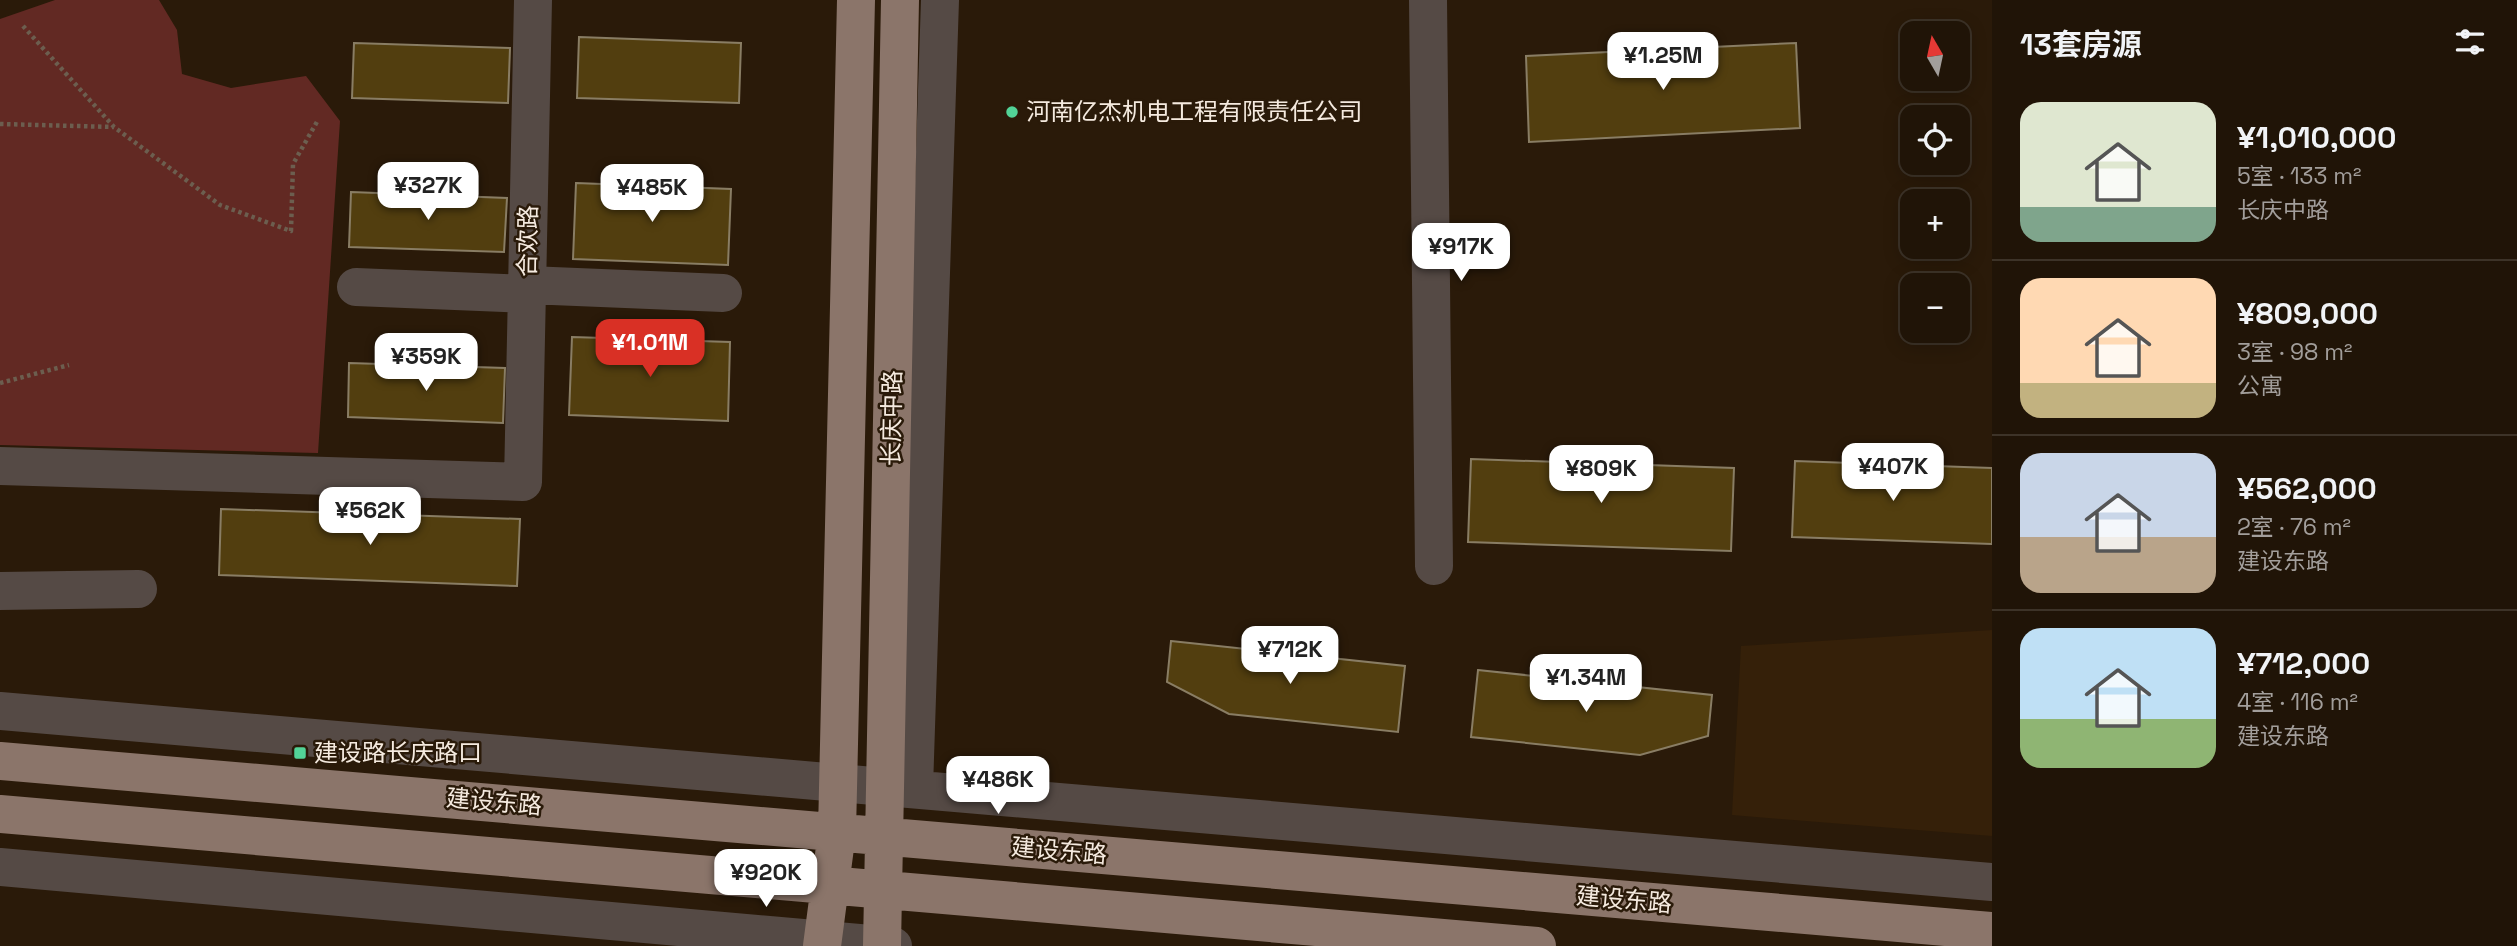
<!DOCTYPE html>
<html lang="zh">
<head>
<meta charset="utf-8">
<style>
	:root { --surface:#201407; --page:#281d11; --text:#f1f3f6; --muted:#a29e9b; --line:#3d3328; --accent:#d93025 }
	body { margin:0; font-family:"Space Grotesk","Noto Sans SC",sans-serif; background:var(--page); color:var(--text); height:100vh; display:flex; flex-direction:column; font-size:26px; white-space:nowrap }
	* { box-sizing:border-box; margin:0 }
	p { font-size:23px; color:var(--muted) }
	.icon { flex:none; width:38px; height:38px; fill:none; stroke:currentColor; stroke-width:2; stroke-linecap:round; stroke-linejoin:round }
	.map { position:relative; flex:1; overflow:hidden }
	.details { display:flex; flex-direction:column; background:var(--surface); width:525px }
	.details>* { flex:none }
	.needle { width:46px; rotate:351deg }
	.fabs { position:absolute; left:1900px; top:21px; display:grid; gap:14px }
	.fabs a { display:grid; place-items:center; width:70px; height:70px; border-radius:14px; background:var(--surface); box-shadow:0 4px 18px #0003,0 0 0 2px var(--line); font-size:35px }
	.price { position:absolute; translate:-50% -60px; padding:0 16px; border-radius:14px; background:#fff; color:#222; font-size:23px; line-height:46px; filter:drop-shadow(0 2px 4px #0008) }
	.price::after { content:''; position:absolute; left:50%; top:42px; width:21px; height:16px; margin-left:-10px; background:inherit; clip-path:polygon(0 0,100% 0,50% 100%) }
	.price.on { background:var(--accent); color:#fff }
	ul { padding:0; list-style:none }
	li { display:flex; align-items:center; gap:21px; height:175px; padding:0 28px }
	li+li { border-top:2px solid var(--line) }
	li span { display:grid; place-items:center; flex:none; width:196px; height:140px; border-radius:21px; color:#555 }
	li>.icon { margin-inline-start:auto }
	span .icon { width:84px; height:84px; fill:#fffc; stroke-width:1 }
	li b { font-size:30px }
	h2 { display:flex; justify-content:space-between; align-items:center; height:84px; padding:0 28px; font-size:30px }
	main { display:flex; flex:1; min-height:0 }
	.map>svg:first-child { display:block }
	.built { fill:#352009 }
	.green { fill:#622923 }
	.building { fill:#523e0f; stroke:#897d64; stroke-width:2 }
	.lines { fill:none; stroke-linecap:round; stroke-linejoin:round }
	.path { stroke:#6c5e4f; stroke-width:4.5; stroke-dasharray:3.5 3.5; stroke-linecap:butt }
	.minor { stroke:#554a45; stroke-width:38 }
	.major { stroke:#8b756a; stroke-width:38 }
	.poi-dot { fill:#52d397; stroke:#2a1a09; stroke-width:2.5 }
	.labels { text-anchor:middle; stroke-width:5; stroke-linejoin:round; paint-order:stroke }
	.poi-label { font-size:24px; fill:#f5eadf; stroke:#2a1a09; text-anchor:start }
	.street-label { font-size:24px; fill:#f5eadf; stroke:#2a1a09 }
</style>
</head>
<body>
<main>
<div class="map">
<svg width="1992" height="946" viewBox="0 0 1992 946">
	<rect width="100%" height="100%" fill="#2a1a09"/>
	<path class="built" d="M1992,630V836L1732,815L1741,646Z"/>
	<path class="green" d="M55,0H159L177,30L182,74L231,88L306,76L340,121L318,453L0,445V19Z"/>
	<path class="building" d="M579,37L741,43L739,103L577,98Z
		M354,43L510,48L508,103L352,98Z
		M1796,43L1800,128L1529,142L1526,56Z
		M576,183L731,189L728,265L573,259Z
		M351,192L507,198L504,252L349,247Z
		M572,337L730,342L728,421L569,415Z
		M349,363L505,368L503,423L348,417Z
		M1471,459L1734,468L1731,551L1468,542Z
		M1795,461L1992,468V544L1792,537Z
		M221,509L520,519L517,586L219,575Z
		M1171,641L1405,666L1398,732L1229,714L1167,682Z
		M1478,670L1712,695L1708,736L1640,755L1471,737Z"/>
	<g class="lines">
		<path class="path" d="M23,26L114,127L220,205L291,231L293,164L318,120
			M0,124L114,127
			M0,383L69,365"/>
		<path class="minor" d="M1428,0L1434,566
			M528,285L723,293
			M356,287L526,294
			M0,466L523,482L533,0
			M0,591L138,589
			M0,711L1992,882
			M914,788L940,0
			M0,867L893,946"/>
		<path class="major" d="M0,761L1992,931
			M0,814L1537,946
			M822,946L837,832L856,0
			M882,946L900,0"/>
	</g>
	<g class="poi-dot">
		<circle cx="1012" cy="112" r="7"/>
		<rect x="293" y="746" width="14" height="14" rx="3.5"/>
	</g>
	<g class="labels">
		<g class="poi-label">
			<text x="1026" y="120">河南亿杰机电工程有限责任公司</text>
			<text x="314" y="761">建设路长庆路口</text>
		</g>
		<g class="street-label">
			<text transform="translate(528 241) rotate(-89)" y="8">合欢路</text>
			<text transform="translate(892 418) rotate(-89)" y="8">长庆中路</text>
			<text transform="translate(494 802) rotate(5)" y="8">建设东路</text>
			<text transform="translate(1059 851) rotate(5)" y="8">建设东路</text>
			<text transform="translate(1624 900) rotate(5)" y="8">建设东路</text>
		</g>
	</g>
</svg>
<div class="fabs">
<a><svg class="needle" viewBox="-14 -14 28 28"><path d="M0-13l5 13h-10z" fill="#e53935"/><path d="M0 13l5-13h-10z" fill="#a29e9b"/></svg></a>
<a><svg class="icon" aria-label="locate" viewBox="0 0 24 24"><circle cx="12" cy="12" r="6"/><path d="M12 2v4M12 18v4M2 12h4M18 12h4"/></svg></a>
<a>+</a>
<a>−</a>
</div>
<b class="price" style="left:1663px;top:92px">¥1.25M</b>
<b class="price" style="left:428px;top:222px">¥327K</b>
<b class="price" style="left:652px;top:224px">¥485K</b>
<b class="price" style="left:1461px;top:283px">¥917K</b>
<b class="price on" style="left:650px;top:379px">¥1.01M</b>
<b class="price" style="left:426px;top:393px">¥359K</b>
<b class="price" style="left:1893px;top:503px">¥407K</b>
<b class="price" style="left:1601px;top:505px">¥809K</b>
<b class="price" style="left:370px;top:547px">¥562K</b>
<b class="price" style="left:1290px;top:686px">¥712K</b>
<b class="price" style="left:1586px;top:714px">¥1.34M</b>
<b class="price" style="left:998px;top:816px">¥486K</b>
<b class="price" style="left:766px;top:909px">¥920K</b>
</div>
<section class="details">
<h2>13套房源<svg class="icon" aria-label="filters" viewBox="0 0 24 24"><path d="M4 7h16M4 17h16"/><circle cx="9" cy="7" r="2"/><circle cx="15" cy="17" r="2"/></svg></h2>
<ul>
<li><span style="background:linear-gradient(#dfe7d0 75%,#7fa58c 0)"><svg class="icon" aria-label="home" viewBox="0 0 24 24"><path d="M3 11l9-7 9 7M6 9v11h12V9"/></svg></span><div><b>¥1,010,000</b><p>5室 · 133 m²</p><p>长庆中路</p></div></li>
<li><span style="background:linear-gradient(#ffd9b3 75%,#c2b280 0)"><svg class="icon" aria-label="home" viewBox="0 0 24 24"><path d="M3 11l9-7 9 7M6 9v11h12V9"/></svg></span><div><b>¥809,000</b><p>3室 · 98 m²</p><p>公寓</p></div></li>
<li><span style="background:linear-gradient(#c9d6e8 60%,#b9a48a 0)"><svg class="icon" aria-label="home" viewBox="0 0 24 24"><path d="M3 11l9-7 9 7M6 9v11h12V9"/></svg></span><div><b>¥562,000</b><p>2室 · 76 m²</p><p>建设东路</p></div></li>
<li><span style="background:linear-gradient(#bfe0f5 65%,#8fb573 0)"><svg class="icon" aria-label="home" viewBox="0 0 24 24"><path d="M3 11l9-7 9 7M6 9v11h12V9"/></svg></span><div><b>¥712,000</b><p>4室 · 116 m²</p><p>建设东路</p></div></li>
</ul>
</section>
</main>
</body>
</html>
